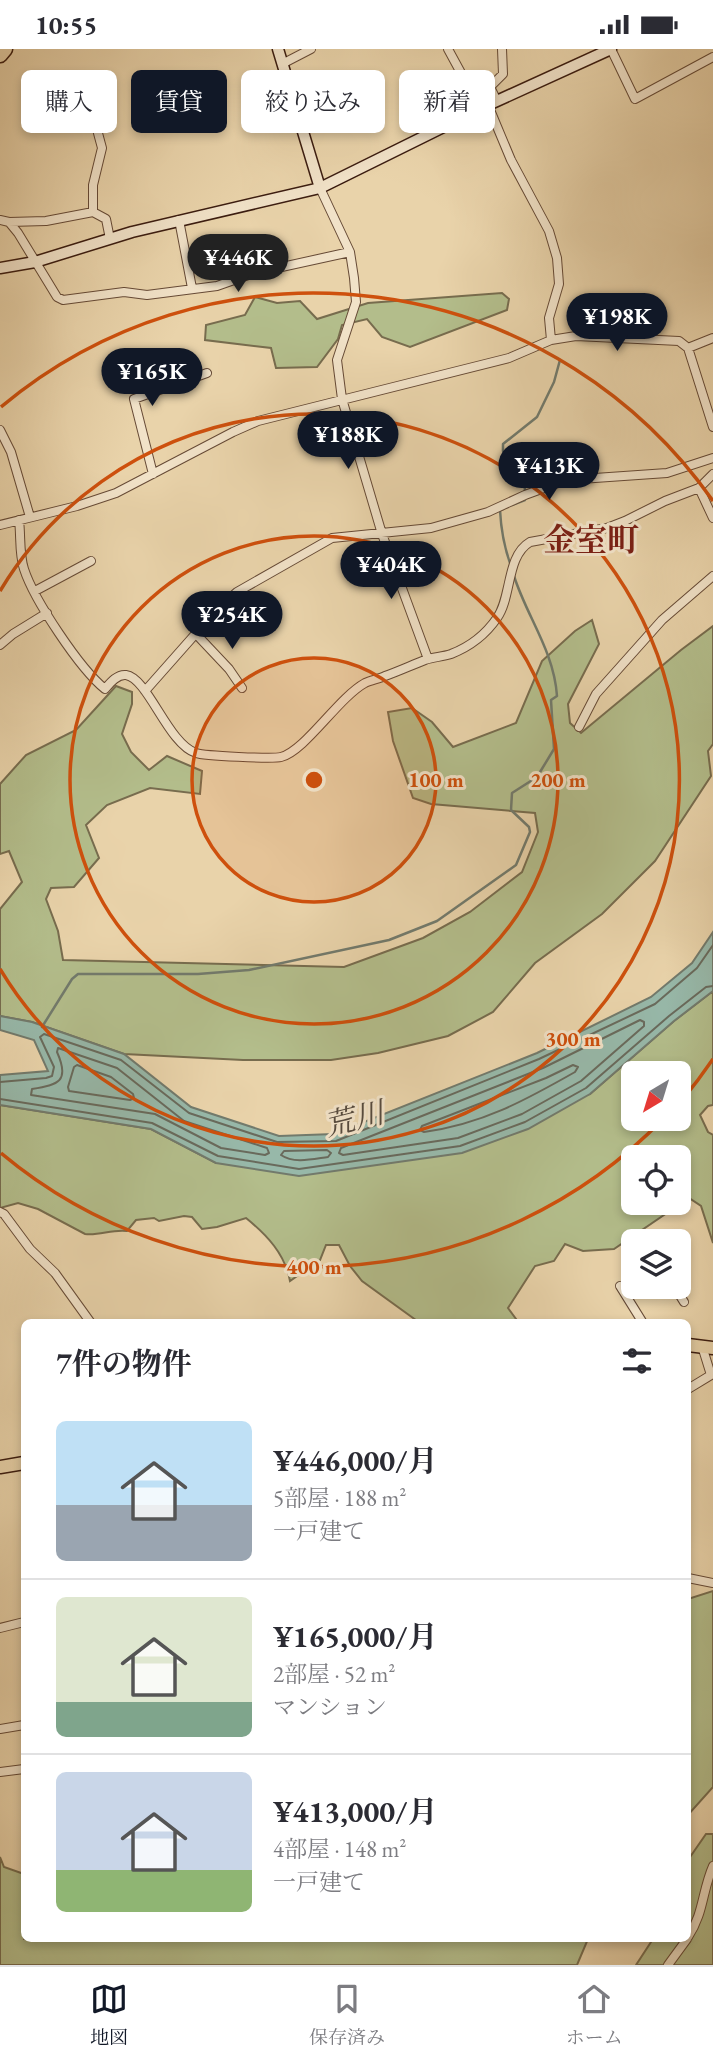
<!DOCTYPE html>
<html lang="ja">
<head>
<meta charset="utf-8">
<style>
	:root { --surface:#fff; --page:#f2f2f3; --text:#2b2b33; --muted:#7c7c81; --line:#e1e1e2; --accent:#111827 }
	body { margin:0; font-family:"EB Garamond","Noto Serif JP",serif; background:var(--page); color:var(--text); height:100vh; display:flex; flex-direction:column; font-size:26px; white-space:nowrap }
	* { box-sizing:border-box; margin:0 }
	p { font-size:23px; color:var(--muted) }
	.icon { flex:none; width:38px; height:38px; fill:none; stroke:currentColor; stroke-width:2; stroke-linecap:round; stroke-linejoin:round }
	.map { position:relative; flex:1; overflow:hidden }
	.sheet { position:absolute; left:21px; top:1270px; width:670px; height:623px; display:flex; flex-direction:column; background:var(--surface); border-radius:10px; box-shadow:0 4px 10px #0003 }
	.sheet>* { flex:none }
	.top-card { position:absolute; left:21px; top:21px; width:672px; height:63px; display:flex; gap:14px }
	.needle { width:46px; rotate:218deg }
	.controls { position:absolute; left:621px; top:1012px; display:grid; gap:14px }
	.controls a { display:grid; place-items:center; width:70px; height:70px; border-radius:10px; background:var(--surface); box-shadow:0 4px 10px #0003; font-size:35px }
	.price { position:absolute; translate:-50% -60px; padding:0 16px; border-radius:24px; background:var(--accent); color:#fff; font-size:23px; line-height:46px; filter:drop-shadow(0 2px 4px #0008) }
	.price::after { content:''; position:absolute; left:50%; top:42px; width:21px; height:16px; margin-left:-10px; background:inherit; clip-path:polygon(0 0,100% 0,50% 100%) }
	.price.current { background:#222; color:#fff }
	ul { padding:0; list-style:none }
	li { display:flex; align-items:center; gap:21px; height:175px; padding:0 35px }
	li+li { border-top:2px solid var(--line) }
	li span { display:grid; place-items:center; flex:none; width:196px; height:140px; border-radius:10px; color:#555 }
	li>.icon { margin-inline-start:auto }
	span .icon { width:84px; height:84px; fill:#fffc; stroke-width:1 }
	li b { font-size:30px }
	h2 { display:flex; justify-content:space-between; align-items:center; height:84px; padding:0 35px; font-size:30px }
	.pill { padding:0 24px; border-radius:10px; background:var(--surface); box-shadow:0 4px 10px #0003; font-size:24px; line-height:63px }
	.pill.current { background:var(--accent); color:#fff }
	.status { display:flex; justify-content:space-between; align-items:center; height:49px; padding:0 35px; background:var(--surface); direction:ltr }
	.status svg { height:19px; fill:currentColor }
	.tabs { display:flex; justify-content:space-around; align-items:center; height:98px; border-top:2px solid var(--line); background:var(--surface); font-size:19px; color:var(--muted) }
	.tabs a { display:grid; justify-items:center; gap:4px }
	.tabs .current { color:var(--accent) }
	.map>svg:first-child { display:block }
	.green { fill:#b3bd8b; stroke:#776c4e; stroke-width:2; fill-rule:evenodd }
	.water { fill:#97b8a9; stroke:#727a6c; stroke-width:2 }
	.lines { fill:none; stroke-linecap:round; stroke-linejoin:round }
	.shore { stroke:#696a5c; stroke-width:2 }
	.stream { stroke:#727a6c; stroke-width:2.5 }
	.street-casing { stroke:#664a36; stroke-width:10 }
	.secondary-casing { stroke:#3b1c10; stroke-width:13 }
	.primary-casing { stroke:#3b1c10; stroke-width:15 }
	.highway-casing { stroke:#3b1c10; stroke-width:17 }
	.street { stroke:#f1e2c8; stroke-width:8 }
	.secondary { stroke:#f1e2c8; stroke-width:10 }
	.primary { stroke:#e9d3aa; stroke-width:12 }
	.highway { stroke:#e9d3aa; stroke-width:14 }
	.ring { fill:none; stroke:#ce500d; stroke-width:3.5 }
	.labels { text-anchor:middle; stroke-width:6; stroke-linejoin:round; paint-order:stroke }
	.water-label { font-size:30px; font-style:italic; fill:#574b3e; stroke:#f1e2c8 }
	.quarter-label { font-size:32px; font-weight:bold; fill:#7a1f14; stroke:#f1e2c8 }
	.centre { fill:#ce500d; stroke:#f1e2c8; stroke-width:3.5 }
	.ring-label { font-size:21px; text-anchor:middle; font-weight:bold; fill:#ce500d; stroke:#f1e2c8; stroke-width:6; stroke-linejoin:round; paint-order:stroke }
</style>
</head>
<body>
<div class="status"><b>10:55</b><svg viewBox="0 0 49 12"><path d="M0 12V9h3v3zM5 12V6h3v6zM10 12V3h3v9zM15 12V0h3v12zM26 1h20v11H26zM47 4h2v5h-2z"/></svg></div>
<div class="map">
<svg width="713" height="1916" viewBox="0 0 713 1916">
	<rect width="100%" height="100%" fill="#e9d3aa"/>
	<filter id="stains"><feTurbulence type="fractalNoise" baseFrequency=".00286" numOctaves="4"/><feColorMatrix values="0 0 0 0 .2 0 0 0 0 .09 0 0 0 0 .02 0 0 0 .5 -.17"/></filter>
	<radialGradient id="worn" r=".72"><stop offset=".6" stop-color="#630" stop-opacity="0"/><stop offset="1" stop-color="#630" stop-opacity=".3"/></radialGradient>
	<path class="green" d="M502,244L509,250L507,261L410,298L382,288L367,270L342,276L338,290L317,318L276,319L271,299L205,291L206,276L245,266L255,248L277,254L300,252L317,270L368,254Z
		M592,571L599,595L568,655L570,674L581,684L681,601L713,577V695L708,702L711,727L655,812L602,865L535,914L493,963L448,987L378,1004L331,1011H243L124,1005L32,973L0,967V860L22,833L9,802L0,805V735L26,706L76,681L116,637L132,643V655L122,685L131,703L149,721L167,707L202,722L200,745L150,739L107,756L86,776L99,809L74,838L51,839L46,850L58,882L63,911L344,918L423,889L470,863L522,823L538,783L535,764L431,755L413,749L393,692L388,663L412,659L432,673L453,698L516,674L542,612L575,582Z
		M713,942V1056L708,1057L700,1066L708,1083L713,1086V1194L701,1157L689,1149L614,1200L583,1202L565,1195L554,1212L535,1217L508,1259L519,1274H420L362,1232L350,1217L339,1196H326L320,1211L290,1232C285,1205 267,1186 246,1169L217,1178L202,1180L192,1168L184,1167L159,1172L154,1169L136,1171L127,1182C112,1180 99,1187 85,1185L38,1160L18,1154L0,1159V1056L151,1080L216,1114L590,1045L674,972ZM634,1024H679V1069H634ZM634,1108H679V1153H634Z
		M713,1542V1738L688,1766V1550Z
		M706,1785H713V1916H636L653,1890H688V1811Z
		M0,1808L4,1818L24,1825V1890H588L577,1916H0Z"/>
	<path class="water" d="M713,883V942L674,972L590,1045L528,1080L462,1104L299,1127L216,1114L151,1080L0,1056V1026L48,1022L34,991L0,981V967L32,973L124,1005L191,1058L279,1087L334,1085L537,1004L651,948L692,914Z"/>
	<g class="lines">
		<path class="shore" d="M640,971L644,973V977L581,1032L522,1065L458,1089L343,1106L339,1104L341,1099L543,1019Z
			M58,999L117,1019L184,1072L267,1099L269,1104L265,1106L221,1099L155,1065L31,1046L32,1040C59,1036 70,1032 57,1003Z
			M77,1016L111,1028L133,1045L134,1049L130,1051L69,1042L68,1038L74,1018Z
			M573,1016L578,1018L575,1023C524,1052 482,1075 424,1083L420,1081L422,1077L546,1029Z
			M0,1033L46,1029L52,1027L54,1018L40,988L44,985L121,1011L189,1064L277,1093L336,1092L539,1010L655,955L697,919L713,896
			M0,1050L152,1074L218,1107L299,1120L460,1097L525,1073L586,1039L669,967L706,938L713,937
			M327,1101L331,1104L328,1108C313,1110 294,1115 281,1106L284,1102Z"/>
		<path class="stream" d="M512,456L525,451C527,430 517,417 503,402V395L537,368L554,333L560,311
			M503,460L500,461C501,481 504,498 511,517
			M42,978L72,930L78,925H198L249,921L389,891L437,872L516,816L530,783L529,778L511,761L512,744L537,728L554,700L551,651L557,647C554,602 527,568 514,527"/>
		<g class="street-casing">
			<path id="street" d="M448,0L473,46L490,38
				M611,0L635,50L713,8
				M282,15L311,0
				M85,36L102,99L93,136V163
				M497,52L490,38L503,25L502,0
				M488,56L511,111L549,182L557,209L559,235L549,269L551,291
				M320,139L350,203L354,229L356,253L337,311L342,350L382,485L428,610
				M0,171L9,173L18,184L57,248L63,251L124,243L147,246L217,237L254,224L350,203
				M179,171L192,239
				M9,173L46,172L93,163L106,170L110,190
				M688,299L713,289
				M0,381L11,403L30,468
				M153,425L134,350L207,324
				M699,439L713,469
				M19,471C21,487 19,505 24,520C34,551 80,620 105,640C110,634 117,625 126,626C148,629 168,695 196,704C204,707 273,710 281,708C305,702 338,649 365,634C371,631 379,630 385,627C399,622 412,616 425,611C433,608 442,608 451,605C469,598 486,585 497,569C512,548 506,507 530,493L607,479L625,472L665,452L699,439L713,425
				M0,476L77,457L116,444L233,383L258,372L509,309L551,291L576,287L679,292L688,299L713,378
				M35,542L91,512
				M196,585L229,620L242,639
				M0,596L13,585L47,564
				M145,642L214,564L237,543L332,489L431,479L488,463L525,446L566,431L667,424L713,409
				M579,678L596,645L662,571L713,527
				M0,1163L4,1165L30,1200L55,1224L91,1274
				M620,1237L643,1274
				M674,1237L684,1253
				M688,1340L711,1326L702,1297
				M688,1529L713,1534
				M0,1579L24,1573
				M0,1680L24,1676
				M0,1723L24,1720
				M688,1888C704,1864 702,1842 713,1817
				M668,1916L687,1890"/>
		</g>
		<g class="secondary-casing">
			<path id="secondary" d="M278,0L320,139
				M0,219L35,213L132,183L320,139L488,56L611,0"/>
		</g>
		<g class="primary-casing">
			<path id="primary" d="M688,1296L713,1299
				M0,1418L24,1414"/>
		</g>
		<g class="highway-casing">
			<path id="highway" d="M0,6L5,0"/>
		</g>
		<use href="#street" class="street"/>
		<use href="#secondary" class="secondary"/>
		<use href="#primary" class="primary"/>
		<use href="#highway" class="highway"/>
	</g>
	<circle cx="314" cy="731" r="122" fill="#ce500d" fill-opacity=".12"/>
	<g class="ring">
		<circle cx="314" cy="731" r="122"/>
		<circle cx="314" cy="731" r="244"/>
		<path d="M0 542A366 366 0 1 1 0 920"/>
		<path d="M713 1010A487 487 0 0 1 682 1051M664 1069A487 487 0 0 1 1 1104M1 358A487 487 0 0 1 713 452"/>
	</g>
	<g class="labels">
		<g class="water-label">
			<text transform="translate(354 1070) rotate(-14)" y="10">荒川</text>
		</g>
		<g class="quarter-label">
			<text x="591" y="502">金室町</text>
		</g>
	</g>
	<circle cx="314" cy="731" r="10" class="centre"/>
	<g class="ring-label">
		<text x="436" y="738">100 m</text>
		<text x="558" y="738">200 m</text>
		<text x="573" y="997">300 m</text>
		<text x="314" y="1225">400 m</text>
	</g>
	<rect width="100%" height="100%" filter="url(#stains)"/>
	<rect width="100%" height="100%" fill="url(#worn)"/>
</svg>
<div class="controls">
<a><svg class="needle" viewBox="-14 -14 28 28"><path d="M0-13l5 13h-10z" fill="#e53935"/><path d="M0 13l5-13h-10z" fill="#7c7c81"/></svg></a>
<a><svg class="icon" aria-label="locate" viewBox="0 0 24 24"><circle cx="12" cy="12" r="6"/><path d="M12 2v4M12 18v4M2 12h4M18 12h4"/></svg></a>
<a><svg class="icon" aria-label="layers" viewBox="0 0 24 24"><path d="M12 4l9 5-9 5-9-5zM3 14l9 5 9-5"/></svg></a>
</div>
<b class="price current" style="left:238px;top:245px">¥446K</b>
<b class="price" style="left:617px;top:304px">¥198K</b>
<b class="price" style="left:152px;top:359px">¥165K</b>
<b class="price" style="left:348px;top:422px">¥188K</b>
<b class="price" style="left:549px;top:453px">¥413K</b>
<b class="price" style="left:391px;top:552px">¥404K</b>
<b class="price" style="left:232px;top:602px">¥254K</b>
<div class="top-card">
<a class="pill">購入</a>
<a class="pill current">賃貸</a>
<a class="pill">絞り込み</a>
<a class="pill">新着</a>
</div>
<section class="sheet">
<h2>7件の物件<svg class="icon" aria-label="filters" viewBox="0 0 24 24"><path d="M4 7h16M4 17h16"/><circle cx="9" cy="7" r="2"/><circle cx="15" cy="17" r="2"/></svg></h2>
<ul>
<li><span style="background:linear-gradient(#bfe0f5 60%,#9aa5b1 0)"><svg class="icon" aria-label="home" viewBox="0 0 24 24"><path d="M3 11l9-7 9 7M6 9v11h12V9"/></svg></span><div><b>¥446,000/月</b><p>5部屋 · 188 m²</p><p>一戸建て</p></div></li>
<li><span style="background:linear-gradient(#dfe7d0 75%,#7fa58c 0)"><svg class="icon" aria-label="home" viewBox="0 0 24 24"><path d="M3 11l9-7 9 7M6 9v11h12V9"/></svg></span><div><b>¥165,000/月</b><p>2部屋 · 52 m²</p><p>マンション</p></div></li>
<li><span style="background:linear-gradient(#c9d6e8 70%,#8fb573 0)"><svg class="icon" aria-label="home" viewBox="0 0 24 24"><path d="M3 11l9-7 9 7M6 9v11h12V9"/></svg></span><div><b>¥413,000/月</b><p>4部屋 · 148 m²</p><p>一戸建て</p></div></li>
</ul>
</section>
</div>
<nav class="tabs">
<a class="current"><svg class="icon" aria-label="map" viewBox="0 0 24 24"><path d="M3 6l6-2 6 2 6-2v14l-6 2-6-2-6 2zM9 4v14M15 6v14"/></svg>地図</a>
<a><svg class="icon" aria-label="saved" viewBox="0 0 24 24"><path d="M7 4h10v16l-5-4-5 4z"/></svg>保存済み</a>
<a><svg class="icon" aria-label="home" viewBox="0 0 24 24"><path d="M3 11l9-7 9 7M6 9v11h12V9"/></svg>ホーム</a>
</nav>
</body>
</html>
